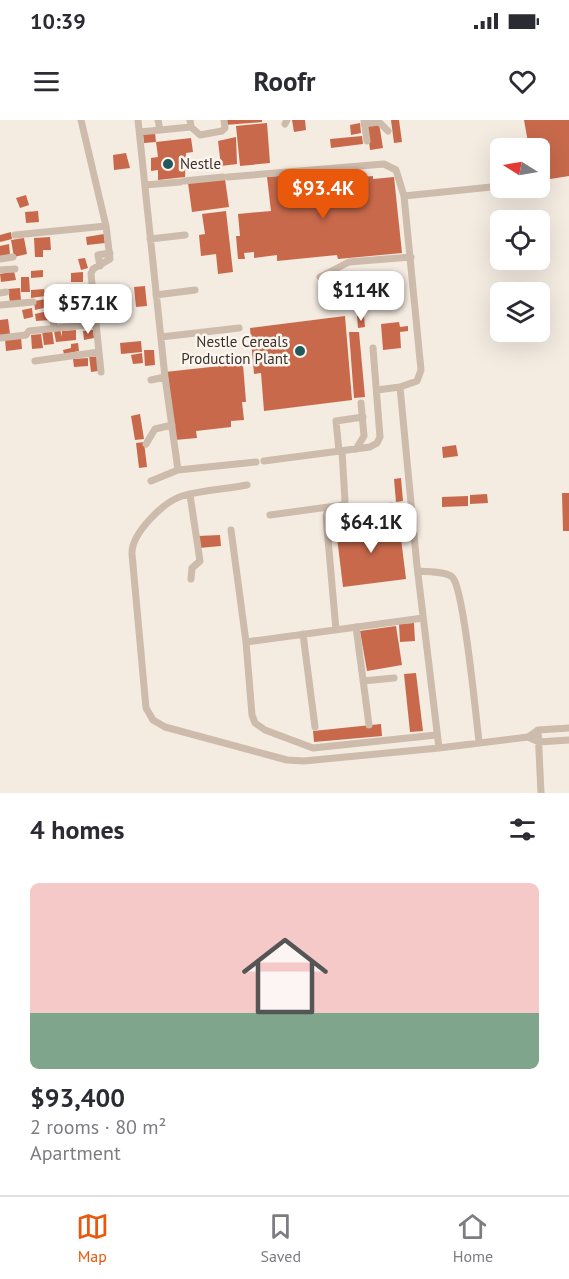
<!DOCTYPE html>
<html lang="en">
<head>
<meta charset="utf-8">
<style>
	:root { --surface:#fff; --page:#f2f2f3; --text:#2b2b33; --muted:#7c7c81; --line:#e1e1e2; --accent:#ea580c }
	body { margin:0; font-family:"PT Sans",sans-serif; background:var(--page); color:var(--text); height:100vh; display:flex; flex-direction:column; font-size:22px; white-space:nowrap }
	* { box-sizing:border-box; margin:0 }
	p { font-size:20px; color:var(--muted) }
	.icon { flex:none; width:33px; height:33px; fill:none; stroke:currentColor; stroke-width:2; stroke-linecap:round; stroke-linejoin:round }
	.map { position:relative; height:673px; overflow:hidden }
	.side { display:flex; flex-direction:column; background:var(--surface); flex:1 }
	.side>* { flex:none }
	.needle { width:39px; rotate:281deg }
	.fabs { position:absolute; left:490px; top:18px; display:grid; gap:12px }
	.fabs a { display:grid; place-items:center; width:60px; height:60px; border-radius:9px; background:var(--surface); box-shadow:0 6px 24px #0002; font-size:30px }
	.price { position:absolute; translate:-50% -51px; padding:0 14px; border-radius:12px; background:#fff; color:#222; font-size:20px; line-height:39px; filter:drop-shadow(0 2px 3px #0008) }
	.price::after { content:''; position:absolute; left:50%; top:36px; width:18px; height:14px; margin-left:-9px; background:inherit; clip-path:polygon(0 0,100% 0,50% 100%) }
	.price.selected { background:var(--accent); color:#fff }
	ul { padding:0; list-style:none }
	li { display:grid; align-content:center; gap:12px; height:318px; padding:0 30px }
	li+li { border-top:2px solid var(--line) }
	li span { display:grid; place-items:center; height:186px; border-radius:9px; color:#555 }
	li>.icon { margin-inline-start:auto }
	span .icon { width:108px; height:108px; fill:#fffc; stroke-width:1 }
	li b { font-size:26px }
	h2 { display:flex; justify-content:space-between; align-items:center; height:72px; padding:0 30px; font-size:26px }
	.status { display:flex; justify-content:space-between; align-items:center; height:42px; padding:0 30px; background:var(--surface); direction:ltr }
	.status svg { height:16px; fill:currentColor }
	header { display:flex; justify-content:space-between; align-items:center; height:78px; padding:0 30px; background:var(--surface); font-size:27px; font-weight:600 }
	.menu { display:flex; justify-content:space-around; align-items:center; height:84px; border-top:2px solid var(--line); background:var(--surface); font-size:16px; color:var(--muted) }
	.menu a { display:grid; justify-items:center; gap:3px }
	.menu .selected { color:var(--accent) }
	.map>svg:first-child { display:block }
	.building { fill:#c8694b }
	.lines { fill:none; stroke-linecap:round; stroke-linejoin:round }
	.minor { stroke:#cdbbac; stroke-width:7 }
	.poi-dot { fill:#1f5a5e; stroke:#fbf5ee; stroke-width:2 }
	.labels { text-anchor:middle; stroke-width:5; stroke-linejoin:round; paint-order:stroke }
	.poi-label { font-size:15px; fill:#3b302b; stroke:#fbf5ee; text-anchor:start }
</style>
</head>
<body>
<div class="status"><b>10:39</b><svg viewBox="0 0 49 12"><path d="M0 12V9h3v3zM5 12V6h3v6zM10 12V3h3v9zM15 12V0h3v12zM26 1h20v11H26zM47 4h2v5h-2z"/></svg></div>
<header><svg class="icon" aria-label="menu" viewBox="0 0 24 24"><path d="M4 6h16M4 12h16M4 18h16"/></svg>Roofr<svg class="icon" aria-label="heart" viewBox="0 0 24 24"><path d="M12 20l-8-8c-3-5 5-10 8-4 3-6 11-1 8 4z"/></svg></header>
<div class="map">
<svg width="569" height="673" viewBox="0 0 569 673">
	<rect width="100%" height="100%" fill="#f4ebe1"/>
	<path class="building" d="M224,0H262V2L225,5Z
		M292,0H305L306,10L294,12Z
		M391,0H399L402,22L394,23Z
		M524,0H569V56L544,60L545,70L538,71L537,68H540V28H529Z
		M267,3L270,43L240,46L236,6Z
		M360,3L361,13L351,15L350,5Z
		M379,3L383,28L370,30L367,5Z
		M155,13L156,22L191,18L193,32L186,33L185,57L158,60V50L151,51V38L158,37L156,22L144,23L143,14Z
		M362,16L363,24L331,28L330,19Z
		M236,17L237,44L221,46L218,21Z
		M126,33L130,48L114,50L113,35Z
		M312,53L313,62L373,56V59L394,57L402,133L338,139L337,135L277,141V135L254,138V132L244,133L245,139H238L236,116H240L238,94L271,91L267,57Z
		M225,59L229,87L192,92L188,63Z
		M26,75L29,85L20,88L16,78Z
		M38,91L39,102L26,103L25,92Z
		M226,91L233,152L218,154L216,134L201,136L199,115L205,114L202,94Z
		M11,112L12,119L0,122V115Z
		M104,114L105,123L87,125L86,117Z
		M50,117L51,130H43V137H35L34,118Z
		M24,118L27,134L14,137L11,120Z
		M9,124L10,135L0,136V126Z
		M85,138L88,148L81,150L78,139Z
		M43,150V157L31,158V151Z
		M14,151L16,160L1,162L0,154Z
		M83,152V162H71V153Z
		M21,157H29L30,172H21Z
		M145,166L147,186L136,187L134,167Z
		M20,168L21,181L10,183L8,169Z
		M44,169L45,176L31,178V170Z
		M89,171L91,180L81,182L79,172Z
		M47,179L48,187L35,190L34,181Z
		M32,188L33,197L24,199L22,190Z
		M72,188H78L79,195L65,197L64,189Z
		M48,191L50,200L36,201L35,194Z
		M345,196L352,280L264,291L261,253L254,254L250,208Z
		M357,196H364L365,207L358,208Z
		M8,199L10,214L0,216V200Z
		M399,202L400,207L408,206V211L400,212L401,228L383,230L381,204Z
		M60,209L62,217V211L76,210V220L56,222L54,211Z
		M52,210L54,224L44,225L42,211Z
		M93,210L94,218L84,220L83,211Z
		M349,212H359L365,277L354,278Z
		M41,214L43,228L32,229L31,215Z
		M21,217L22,229L6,231L5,219Z
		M141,221L142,232L121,234L120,223Z
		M78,223L79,231L64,234L63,230L71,228V224Z
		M144,230H154L155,245L145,246Z
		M97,233L98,251L91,252L89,235Z
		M142,233L143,243L133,244L131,235Z
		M88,238V246L74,247L73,239Z
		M233,239L234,245L243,244L246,282H242L244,300L231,301V307L196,311L197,318L175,320L165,252L220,246V241Z
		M140,294L144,319L135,320L131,296Z
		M144,322L147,347L139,348L136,323Z
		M456,325L458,336L443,338L442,327Z
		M401,358L403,381L396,382L394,359Z
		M562,373H569V411H563Z
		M487,374L488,383L470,384V375Z
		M468,376V386L442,387V377Z
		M386,391L387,398L341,402V396Z
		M399,402L406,459L343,467L336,409Z
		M220,415L221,426L199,428L198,416Z
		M414,503L415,521L400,522L399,504Z
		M396,506L402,545L367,551L360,511Z
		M416,553L423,611L410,612L404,554Z
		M381,604L382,616L314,622L313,611Z"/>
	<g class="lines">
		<path class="minor" d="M81,0L106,106L110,139L93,149L91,154L101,252
			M138,0L165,257L178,350L256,342
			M158,0L160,10
			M364,0L367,21
			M285,4L287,0
			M364,4L379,2L388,11
			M191,7L200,15L222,11L225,8L224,0
			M140,12L191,7L190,0
			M228,57L384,44L396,50L404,76L421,250L417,261L400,267L377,270
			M184,61L223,57
			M145,65L180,62
			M404,76L501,66
			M15,115L106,106
			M150,119L185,115
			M0,139L13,137
			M100,146L98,135L110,133
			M0,150L15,149
			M320,157L349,142L411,137
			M0,173L6,172
			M156,175L195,170
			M0,185L33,182
			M53,197L54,208
			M161,217L239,208
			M0,218L26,215L29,211L96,204
			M35,241L99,232
			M151,260L165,257
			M400,267L417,446L439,628L528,617L538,610L569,608
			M146,324L155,309L172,305
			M356,329L364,316L361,283
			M339,331L336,301L363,297
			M264,341L370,327L377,323L380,317L373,228
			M151,361L178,350
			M247,365C226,369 202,370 182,376C163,382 131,414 132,434L146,588L153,600L165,607L287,640L304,641L439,628
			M190,375L200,441L192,448L191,459
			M270,395L343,385L345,381L342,331
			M231,410L246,522L252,595L255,603L265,610L313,628L436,615
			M418,451C427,452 448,451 453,458C464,472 476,596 479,622
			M356,507L369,605
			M336,510L326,396L327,393L392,386L402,392L412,391
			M303,514L315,607
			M246,522L423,498
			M363,561L394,558
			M538,610L541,673
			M528,617L539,622L569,620"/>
	</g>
	<g class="poi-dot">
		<circle cx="168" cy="44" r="6"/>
		<circle cx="300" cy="231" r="6"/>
	</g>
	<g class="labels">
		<g class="poi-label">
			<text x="180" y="49">Nestle</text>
			<text x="288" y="227" text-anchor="end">Nestle Cereals<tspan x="288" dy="17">Production Plant</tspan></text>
		</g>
	</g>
</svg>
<div class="fabs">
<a><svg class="needle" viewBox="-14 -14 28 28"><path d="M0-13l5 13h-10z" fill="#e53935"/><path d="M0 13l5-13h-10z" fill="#7c7c81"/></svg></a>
<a><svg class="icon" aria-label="locate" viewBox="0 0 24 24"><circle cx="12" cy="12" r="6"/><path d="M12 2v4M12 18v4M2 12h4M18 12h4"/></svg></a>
<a><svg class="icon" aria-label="layers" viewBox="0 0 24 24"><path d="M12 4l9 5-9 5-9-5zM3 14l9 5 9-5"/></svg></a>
</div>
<b class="price selected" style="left:323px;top:100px">$93.4K</b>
<b class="price" style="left:361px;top:202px">$114K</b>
<b class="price" style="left:88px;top:215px">$57.1K</b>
<b class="price" style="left:371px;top:434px">$64.1K</b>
</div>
<section class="side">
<h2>4 homes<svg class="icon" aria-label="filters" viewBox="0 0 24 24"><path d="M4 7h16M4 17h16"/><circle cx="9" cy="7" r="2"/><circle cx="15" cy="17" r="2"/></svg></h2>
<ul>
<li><span style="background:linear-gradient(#f6c9c9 70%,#7fa58c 0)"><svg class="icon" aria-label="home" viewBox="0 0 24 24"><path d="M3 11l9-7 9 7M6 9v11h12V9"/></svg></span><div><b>$93,400</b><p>2 rooms · 80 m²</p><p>Apartment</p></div></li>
</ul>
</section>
<nav class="menu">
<a class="selected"><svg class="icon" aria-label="map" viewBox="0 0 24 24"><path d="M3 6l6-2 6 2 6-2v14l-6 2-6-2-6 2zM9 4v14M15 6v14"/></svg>Map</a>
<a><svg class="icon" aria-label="saved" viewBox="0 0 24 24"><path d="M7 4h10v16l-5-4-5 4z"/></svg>Saved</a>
<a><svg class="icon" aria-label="home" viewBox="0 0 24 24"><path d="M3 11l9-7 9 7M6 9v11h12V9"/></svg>Home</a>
</nav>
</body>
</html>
